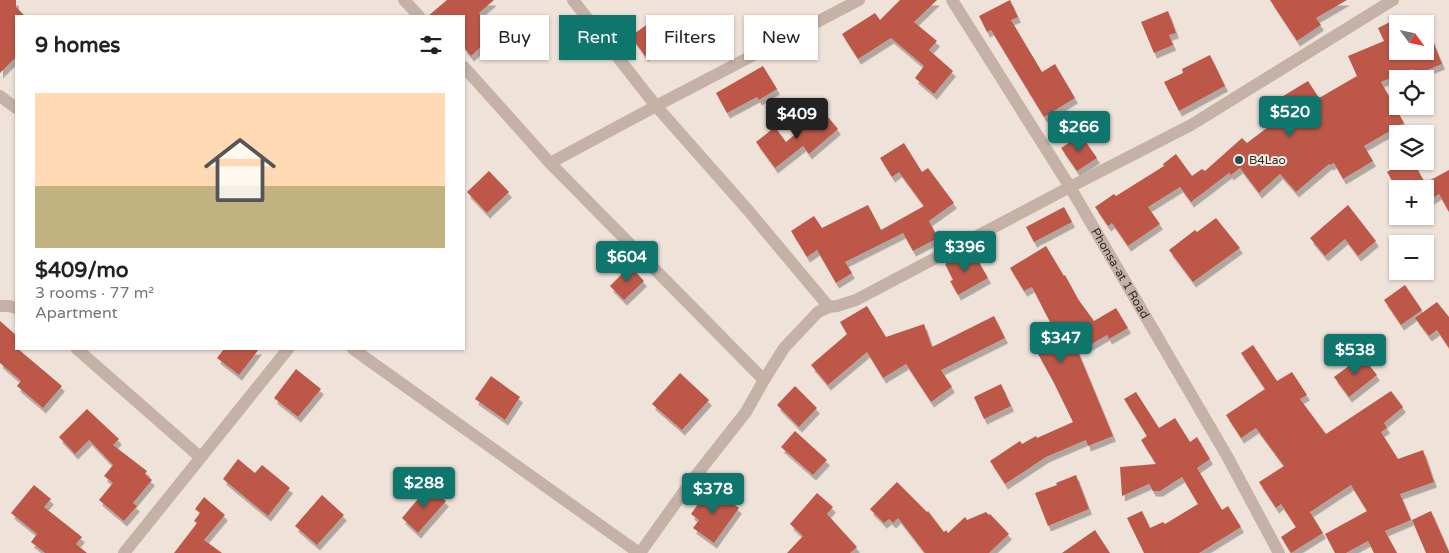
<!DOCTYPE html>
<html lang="en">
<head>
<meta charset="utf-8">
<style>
	:root { --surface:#fff; --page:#f6f6f6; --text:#222; --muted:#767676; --line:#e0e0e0; --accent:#0f766e }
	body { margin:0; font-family:"Varela Round",sans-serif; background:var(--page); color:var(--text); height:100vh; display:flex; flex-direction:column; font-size:19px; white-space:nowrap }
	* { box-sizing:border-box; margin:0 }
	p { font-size:16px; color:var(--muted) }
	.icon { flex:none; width:28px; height:28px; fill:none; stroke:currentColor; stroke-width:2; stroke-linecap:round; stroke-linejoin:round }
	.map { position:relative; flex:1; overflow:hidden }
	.side { position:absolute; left:15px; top:15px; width:450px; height:335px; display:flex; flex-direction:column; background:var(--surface); border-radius:0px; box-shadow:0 1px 4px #0004 }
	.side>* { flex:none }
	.guide { position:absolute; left:480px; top:15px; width:475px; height:45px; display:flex; gap:10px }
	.needle { width:32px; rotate:123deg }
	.controls { position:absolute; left:1389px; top:15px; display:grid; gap:10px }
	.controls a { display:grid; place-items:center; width:45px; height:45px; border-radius:0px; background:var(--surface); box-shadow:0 1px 4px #0004; font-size:25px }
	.price { position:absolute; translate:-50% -42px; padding:0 11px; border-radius:5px; background:var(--accent); color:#fff; font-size:16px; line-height:32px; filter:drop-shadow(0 1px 2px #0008) }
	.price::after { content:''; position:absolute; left:50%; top:30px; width:15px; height:11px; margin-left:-8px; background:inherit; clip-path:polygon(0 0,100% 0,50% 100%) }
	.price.selected { background:#222; color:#fff }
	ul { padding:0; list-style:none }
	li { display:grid; align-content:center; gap:10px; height:265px; padding:0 20px }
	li+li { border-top:1px solid var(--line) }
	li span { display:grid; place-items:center; height:155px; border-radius:0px; color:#555 }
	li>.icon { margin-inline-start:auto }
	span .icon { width:90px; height:90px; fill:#fffc; stroke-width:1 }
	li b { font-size:21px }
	h2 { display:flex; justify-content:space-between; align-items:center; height:60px; padding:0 20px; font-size:21px }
	.chip { padding:0 18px; border-radius:0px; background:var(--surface); box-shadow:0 1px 4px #0004; font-size:18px; line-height:45px }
	.chip.selected { background:var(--accent); color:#fff }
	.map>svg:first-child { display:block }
	.building { fill:#bd584a; filter:url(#shadow) }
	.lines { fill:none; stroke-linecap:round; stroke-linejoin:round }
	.street { stroke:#c6b1a6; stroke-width:12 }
	.poi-dot { fill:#1f514e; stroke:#f7ede5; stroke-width:2 }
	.labels { text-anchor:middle; stroke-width:4; stroke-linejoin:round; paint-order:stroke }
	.poi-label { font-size:12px; fill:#332927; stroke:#f7ede5; text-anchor:start }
	.street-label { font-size:12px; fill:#332927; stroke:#f7ede5 }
</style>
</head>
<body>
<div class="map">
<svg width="1449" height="553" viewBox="0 0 1449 553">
	<defs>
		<filter id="shadow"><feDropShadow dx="3" dy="5.5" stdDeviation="0" flood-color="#0004"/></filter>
	</defs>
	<rect width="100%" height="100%" fill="#efe2d9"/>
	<path class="building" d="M0,0H16V7L25,16H16V57L0,73Z
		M447,0H494L479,13L496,33L471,56L464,48V16H428Z
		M900,0H937L914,22L937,41L929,50L953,71L934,94L915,78L924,66L891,38L858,59L842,34L875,13L880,20Z
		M1010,0L1018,17L1011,20L1042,72L1055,64L1075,98L1044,117L991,30L987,32L979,16Z
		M1270,0H1347L1316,18L1321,25L1297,41Z
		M1168,11L1176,33L1169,35L1173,45L1154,53L1141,22Z
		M656,18L670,39L645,56L631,36Z
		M1390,22L1396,36L1398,35V51H1425L1426,24L1442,64L1415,75L1413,69L1381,82L1404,123L1364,146L1373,161L1343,179L1334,163L1330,165L1329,164L1296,192L1280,174L1259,193L1240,168L1231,175L1229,173L1191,202L1180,187L1148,207L1160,224L1128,246L1112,223L1108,226L1095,207L1114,194L1116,196L1164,166L1163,164L1176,154L1192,176L1202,169L1205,171L1242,138L1247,143L1289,111L1280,98L1308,81L1319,98L1357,76L1348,56L1384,41L1378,28Z
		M1210,55L1225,86L1179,111L1164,82L1183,73L1182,69Z
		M763,66L777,89L759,100L757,97L727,113L716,93Z
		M823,111L838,129L809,154L803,146L775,168L756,142L775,127L786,142Z
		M1081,135L1097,158L1077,171L1061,148Z
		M904,143L922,172L928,168L954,203L929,221L938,238L913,251L903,233L845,262L852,273L836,283L817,250L807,257L791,231L814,216L822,228L868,205L881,230L924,206L899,172L892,177L880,158Z
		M1405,161H1413L1425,183L1449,170V212L1439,194L1425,203V189H1397L1387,172Z
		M489,171L509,192L487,213L467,192Z
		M1348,205L1376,241L1358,256L1345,239L1325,256L1310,238Z
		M1064,207L1072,222L1034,242L1026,227Z
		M1216,218L1240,248L1193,282L1169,250L1195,230L1197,232Z
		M1046,246L1064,276L1065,275L1078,299L1094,321L1116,308L1128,328L1109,339L1107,335L1090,345L1084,336L1074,342L1113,436L1088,446L1086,440L1046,457L1005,484L990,461L1020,441L1022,444L1036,436L1037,438L1073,422L1053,381L1038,354L1049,347L1039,332L1051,324L1032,287L1024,291L1010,268Z
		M966,252L970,260L976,257L988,278L958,295L950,281L953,280L945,264Z
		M630,266L644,281L624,300L610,286Z
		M1405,285L1422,310L1401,325L1384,300Z
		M1437,302L1449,317V348L1437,330L1429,336L1415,318Z
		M867,306L886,337L924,324L932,347L994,316L1005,338L941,370L952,387L931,402L906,364L883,378L867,352L828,385L811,365L847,334L840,322Z
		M0,321L16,335V349H18L62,386L43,408L17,386L21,381L0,363Z
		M1253,345L1277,381L1292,372L1307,395L1300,399L1326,434L1391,391L1403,407L1384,423L1387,428L1381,432L1398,459L1423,450L1434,482L1400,494L1411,520L1385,531L1397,553H1374L1368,541L1346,553H1335L1325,534L1367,511L1351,485L1310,512L1323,533L1291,553L1281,537L1296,527L1281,504L1276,508L1259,482L1284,466L1256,428L1241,438L1226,415L1265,389L1241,353Z
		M224,349H259L239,375L217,358Z
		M1362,356L1377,375L1349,397L1334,377Z
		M296,369L321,389L298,417L274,398Z
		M680,373L709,400L682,430L652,404Z
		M491,376L520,397L505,420L475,399Z
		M1001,384L1011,406L984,419L974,397Z
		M795,386L817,408L799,427L777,405Z
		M1136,392L1159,428L1175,418L1190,442L1197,437L1210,459L1197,468L1222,510L1228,506L1241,527L1199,553H1144L1127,518L1142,511L1150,528L1163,522L1165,524L1198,504L1182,477L1160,491H1153L1149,484L1122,496L1120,467L1156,464L1141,440L1147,436L1124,399Z
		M87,409L119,439L113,445L147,471L145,474L152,480L133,503L137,506L124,521L99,500L113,483L104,476L113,465L89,440L75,454L59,437Z
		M795,431L827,460L813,475L781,447Z
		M238,459L255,473L262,465L290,488L268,516L223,479Z
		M1076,475L1089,509L1048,526L1035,493L1057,485L1056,483Z
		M897,482L927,512L928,511L944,532L946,530L948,533L965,517L967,520L986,512L989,515L990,514L1009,534L989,553H925L898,518L893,523L889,519L884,523L870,509Z
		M34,485L51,499L44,507L82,537L76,544L87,553H45L31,542L37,534L11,513Z
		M429,486L446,501L418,533L402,518Z
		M710,487L739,508L714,543L693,528L699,520L691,514Z
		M817,493L833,507L827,514L857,547L850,553H787L803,536L790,524Z
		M322,495L344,515L317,545L295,526Z
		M204,497L225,515L204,540L222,553H174L197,523L194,521L200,513L195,509Z
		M1431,511L1449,552V553H1426L1412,520Z
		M1095,530L1110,553H1062Z"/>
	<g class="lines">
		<g class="street">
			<path d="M404,0L419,16"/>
			<path d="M573,0L656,106L747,209L829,307"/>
			<path id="s1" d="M952,0L1070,187L1227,456L1279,553"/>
			<path d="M464,67L550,163L764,380"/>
			<path d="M0,96L16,108"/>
			<path d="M550,163L656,106L859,0"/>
			<path d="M0,306H9L16,308"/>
			<path d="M77,349L200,457"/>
			<path d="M353,349L639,553"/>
			<path d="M124,553L288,349"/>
			<path d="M640,553L690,483L746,412L764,380L784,348L818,312L829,307L837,306L856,300L1070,187L1191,125L1393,0"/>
		</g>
	</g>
	<circle class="poi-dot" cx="1239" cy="160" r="5"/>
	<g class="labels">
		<g class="poi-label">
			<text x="1249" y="164">B4Lao</text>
		</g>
		<g class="street-label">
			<text dy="4" stroke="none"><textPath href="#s1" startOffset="321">Phonsa-at 1 Road</textPath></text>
		</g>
	</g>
</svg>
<div class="controls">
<a><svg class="needle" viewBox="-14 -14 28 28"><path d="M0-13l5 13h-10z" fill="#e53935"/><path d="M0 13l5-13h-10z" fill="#767676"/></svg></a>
<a><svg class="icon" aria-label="locate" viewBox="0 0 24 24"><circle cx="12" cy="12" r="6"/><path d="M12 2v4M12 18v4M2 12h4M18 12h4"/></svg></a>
<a><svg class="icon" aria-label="layers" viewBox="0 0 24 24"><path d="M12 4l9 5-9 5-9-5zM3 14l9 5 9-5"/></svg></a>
<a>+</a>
<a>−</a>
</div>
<b class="price" style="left:1290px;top:138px">$520</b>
<b class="price selected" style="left:797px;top:140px">$409</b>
<b class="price" style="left:1079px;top:153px">$266</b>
<b class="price" style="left:965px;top:273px">$396</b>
<b class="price" style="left:627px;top:283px">$604</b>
<b class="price" style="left:1061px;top:364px">$347</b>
<b class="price" style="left:1355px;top:376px">$538</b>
<b class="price" style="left:424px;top:509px">$288</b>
<b class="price" style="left:713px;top:515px">$378</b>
<div class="guide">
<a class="chip">Buy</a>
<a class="chip selected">Rent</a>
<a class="chip">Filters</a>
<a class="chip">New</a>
</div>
<section class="side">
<h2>9 homes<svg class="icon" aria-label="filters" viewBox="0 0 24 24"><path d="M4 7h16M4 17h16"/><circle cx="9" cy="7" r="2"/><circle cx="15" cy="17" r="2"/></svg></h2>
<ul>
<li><span style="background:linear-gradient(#ffd9b3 60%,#c2b280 0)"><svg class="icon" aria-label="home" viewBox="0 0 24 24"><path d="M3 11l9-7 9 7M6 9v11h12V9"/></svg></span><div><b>$409/mo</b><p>3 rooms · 77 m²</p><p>Apartment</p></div></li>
</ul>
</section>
</div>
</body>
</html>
